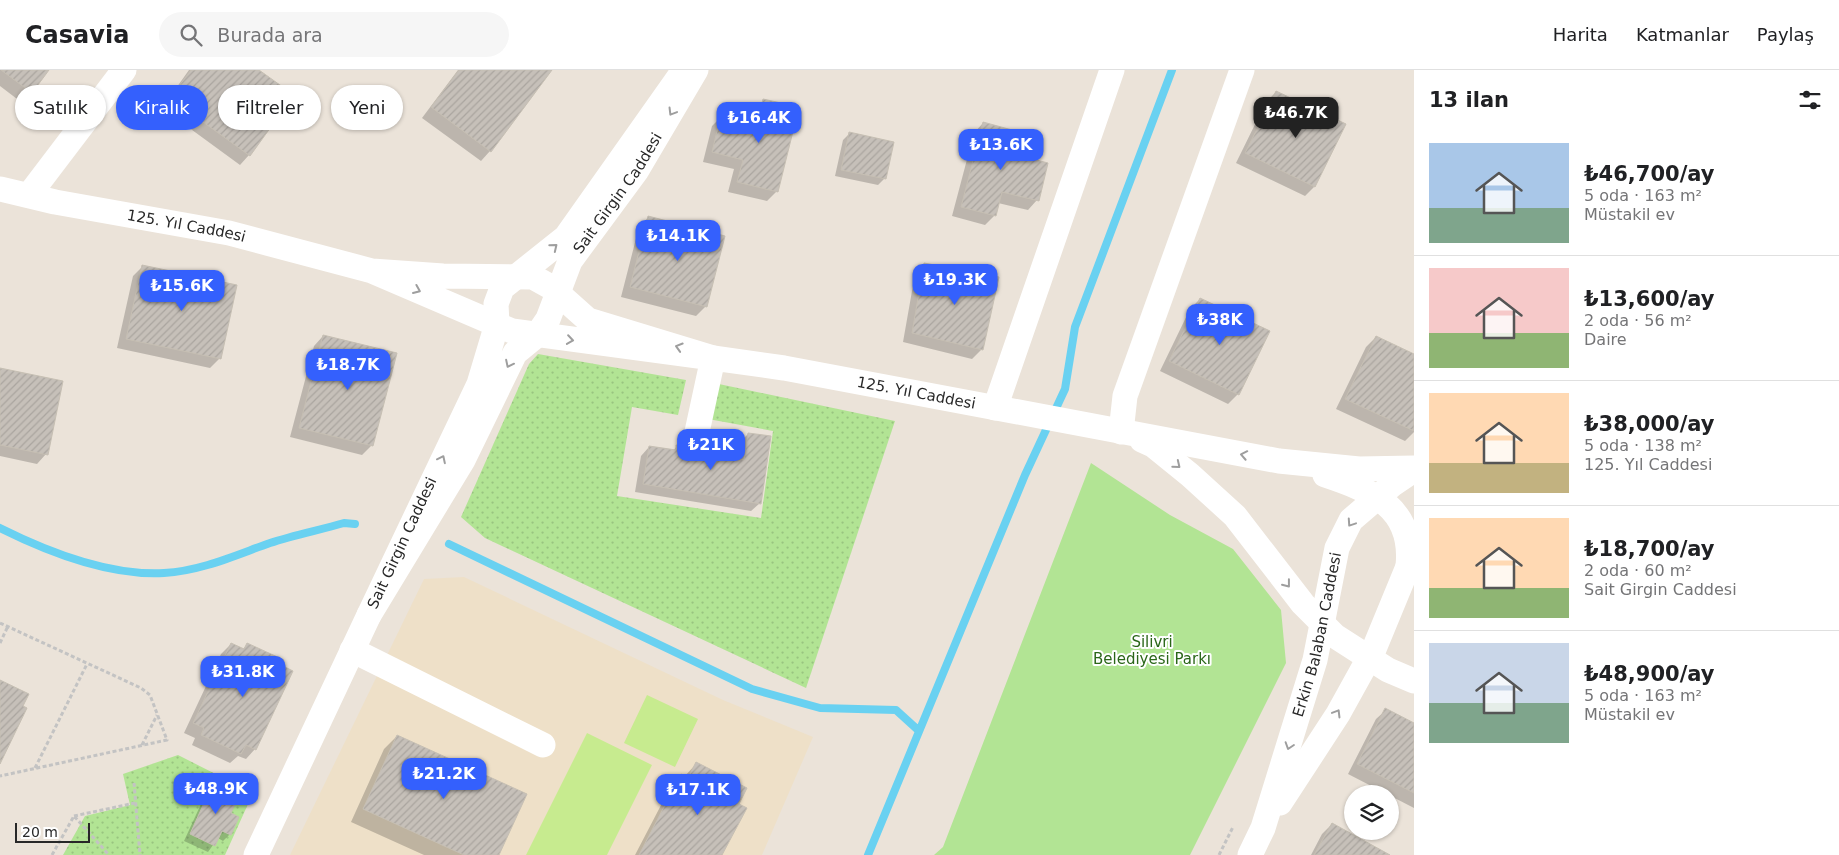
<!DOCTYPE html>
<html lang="tr">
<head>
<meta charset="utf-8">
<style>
	:root { --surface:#fff; --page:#f6f6f6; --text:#202124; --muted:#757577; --line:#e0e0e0; --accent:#3460fd }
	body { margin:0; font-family:"DejaVu Sans",sans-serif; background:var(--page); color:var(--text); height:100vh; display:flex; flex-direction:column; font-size:19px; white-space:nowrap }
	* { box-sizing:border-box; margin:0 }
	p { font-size:16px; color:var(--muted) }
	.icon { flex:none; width:28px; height:28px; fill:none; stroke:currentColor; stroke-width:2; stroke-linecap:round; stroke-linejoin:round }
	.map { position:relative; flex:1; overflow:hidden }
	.panel { display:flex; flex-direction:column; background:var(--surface); width:425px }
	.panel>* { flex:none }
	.banner { position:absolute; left:15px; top:15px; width:475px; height:45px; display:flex; gap:10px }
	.tools { position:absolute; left:1344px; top:715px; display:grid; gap:10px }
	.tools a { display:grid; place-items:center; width:55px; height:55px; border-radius:50%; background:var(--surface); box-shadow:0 1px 4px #0004; font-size:25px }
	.scale { position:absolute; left:15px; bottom:12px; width:75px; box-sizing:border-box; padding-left:5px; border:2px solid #282828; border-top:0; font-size:14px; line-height:18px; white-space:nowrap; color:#282828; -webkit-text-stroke:4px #fff; paint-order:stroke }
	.price { position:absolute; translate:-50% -42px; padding:0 11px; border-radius:10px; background:var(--accent); color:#fff; font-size:16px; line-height:32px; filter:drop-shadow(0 1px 2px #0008) }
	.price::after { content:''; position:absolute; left:50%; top:30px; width:15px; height:11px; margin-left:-8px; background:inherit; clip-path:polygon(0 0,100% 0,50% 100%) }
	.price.active { background:#222; color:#fff }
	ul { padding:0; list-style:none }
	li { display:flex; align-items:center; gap:15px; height:125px; padding:0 15px }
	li+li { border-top:1px solid var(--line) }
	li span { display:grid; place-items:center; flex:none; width:140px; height:100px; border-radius:0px; color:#555 }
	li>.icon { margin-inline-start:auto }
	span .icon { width:60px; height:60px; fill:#fffc; stroke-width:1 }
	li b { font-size:21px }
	h2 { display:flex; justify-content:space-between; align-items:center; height:60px; padding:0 15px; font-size:21px }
	.chip { padding:0 18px; border-radius:22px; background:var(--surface); box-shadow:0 1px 4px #0004; font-size:18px; line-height:45px }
	.chip.active { background:var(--accent); color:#fff }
	header { display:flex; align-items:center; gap:30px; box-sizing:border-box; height:70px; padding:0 25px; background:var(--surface); border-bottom:1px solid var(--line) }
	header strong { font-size:24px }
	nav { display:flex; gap:28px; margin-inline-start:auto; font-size:18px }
	.search { width:350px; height:45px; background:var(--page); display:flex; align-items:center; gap:12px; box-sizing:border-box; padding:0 18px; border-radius:28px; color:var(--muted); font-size:19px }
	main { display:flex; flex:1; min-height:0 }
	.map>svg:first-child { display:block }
	.education { fill:#eee0c8 }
	.grass { fill:url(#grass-dots) }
	.park { fill:#b2e494 }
	.pitch { fill:#c7eb8f }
	.shadow { fill:#0003 }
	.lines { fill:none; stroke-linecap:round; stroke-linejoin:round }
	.stream { stroke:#69d1f1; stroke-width:8 }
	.building { fill:url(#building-hatch); stroke:#c6bfb3 }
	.path { stroke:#c3c3c3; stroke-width:3; stroke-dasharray:4 2.5; stroke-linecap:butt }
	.minor { stroke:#fff; stroke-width:25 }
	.oneway { stroke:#9e9e9e }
	.labels { text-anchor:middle; stroke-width:4; stroke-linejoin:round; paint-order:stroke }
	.street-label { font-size:15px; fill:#282828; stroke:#fff }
	.park-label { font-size:15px; fill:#2a6618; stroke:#fff }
</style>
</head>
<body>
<header>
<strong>Casavia</strong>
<div class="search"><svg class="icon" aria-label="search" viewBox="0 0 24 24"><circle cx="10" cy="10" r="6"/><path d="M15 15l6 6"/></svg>Burada ara</div>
<nav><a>Harita</a><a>Katmanlar</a><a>Paylaş</a></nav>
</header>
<main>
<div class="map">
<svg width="1414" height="785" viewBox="0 0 1414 785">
	<defs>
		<pattern id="grass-dots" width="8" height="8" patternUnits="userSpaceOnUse" patternTransform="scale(1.25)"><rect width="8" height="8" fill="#b2e494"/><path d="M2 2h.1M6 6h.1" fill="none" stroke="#99c480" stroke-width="1.8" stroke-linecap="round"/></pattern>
		<pattern id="building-hatch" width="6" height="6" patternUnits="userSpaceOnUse" patternTransform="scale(1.25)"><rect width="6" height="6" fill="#c6c0b9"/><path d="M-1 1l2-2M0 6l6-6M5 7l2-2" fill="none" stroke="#aaa59f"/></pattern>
	</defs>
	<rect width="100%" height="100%" fill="#ebe3d9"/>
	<path class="education" d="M464,507L723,630L813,667L762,785H290L424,509Z"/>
	<path class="grass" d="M538,284L686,310L678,345L632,337L617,426L761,448L773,361L708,349L714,313L895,351L806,618L485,468L461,447L529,294Z
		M178,685L253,723L225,785H63L85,746L130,735L123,704Z"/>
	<path class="park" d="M1091,393L1170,445L1233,479L1281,540L1286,593L1190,785H934L943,777Z"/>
	<path class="pitch" d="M647,625L698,649L675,697L624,673Z
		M587,663L652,695L607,785H526Z"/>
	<path class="shadow" d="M0,0H48L21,32L0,16Z
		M189,0H257L249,85L240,95L162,38Z
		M458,0H544L490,81L481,91L422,48Z
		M1276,22L1314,117L1305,126L1236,93L1266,32Z
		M764,30L777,121L767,131L728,122L734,99L703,92L712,56L722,46L751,53L754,40Z
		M983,53L1016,86L1037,130L1028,140L998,133L995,145L985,155L952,146L974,63Z
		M850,63L885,108L878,115L835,106L843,70Z
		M649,147L706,236L696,246L621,227L639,157Z
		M925,194L982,279L972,289L903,272L915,204Z
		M143,196L220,288L210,298L117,278L133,206Z
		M1200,229L1238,324L1228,334L1160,301L1190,239Z
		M323,266L371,376L362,385L290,367L314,276Z
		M1376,267L1414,286V362L1405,371L1336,339L1366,277Z
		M0,299L46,384L37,394L0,386Z
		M748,364L760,433L751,441L635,422L641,386L649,377L673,381L677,376L699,385L737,391L740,372Z
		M231,574L243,579L248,574L255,679L246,689L238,686L230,693L192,675L195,668L184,663L221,584Z
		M1386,640L1414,654V738L1348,704L1376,649Z
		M397,666L498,785H424L351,752L384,679Z
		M696,694L738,735L721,785H635L671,716L681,706L684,707Z
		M213,715L229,744L230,764L223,771L218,768L208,782L184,771L207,721Z
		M1332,754L1388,785H1311L1322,764Z"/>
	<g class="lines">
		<path class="stream" d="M0,458C48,482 109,506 164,503C201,501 236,485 270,473C294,465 320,460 344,453L355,454
			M449,474L752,619L820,638L896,640L918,660
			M868,785L1025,405L1065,319L1075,257L1172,0"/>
	</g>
	<path class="building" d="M1,0H49L32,23Z
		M191,0H259L294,25L250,86L170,28Z
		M459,0H552L491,82L431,37Z
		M1276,21L1346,54L1315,117L1245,83Z
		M763,29L799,37L778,122L737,112L743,90L712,82L721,44L757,53Z
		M983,52L1023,63L1017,85L1048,93L1039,131L1002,122L996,146L961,137Z
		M849,62L894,72L886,109L841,100Z
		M648,146L725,166L707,237L630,217Z
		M924,193L999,207L983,280L912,263Z
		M142,195L237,215L221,289L126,269Z
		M1200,228L1270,261L1239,325L1169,291Z
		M323,265L397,283L373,376L299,358Z
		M1376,266L1414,284V361L1345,329Z
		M0,298L63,311L48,385L0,375Z
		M748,363L771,366L761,434L643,414L649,376L676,380V375L702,379L701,384L744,390Z
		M231,573L244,579L247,573L284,590L281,595L293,601L256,680L246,675L241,684L201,665L204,658L193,653Z
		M0,610L29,624L23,636L27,638L0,694Z
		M1385,638L1414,653V723L1357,694Z
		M397,665L527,724L499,785H464L363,739Z
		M696,692L747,718L739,734L747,738L722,785H639L681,704L688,708Z
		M213,713L239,725L231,743L239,747L231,765L222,761L215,776L190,764Z
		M1332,753L1390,785H1314Z"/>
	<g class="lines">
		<path class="path" d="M0,553L141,618L150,625L167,670L0,706
			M0,573L8,556
			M142,675L157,645
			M35,698L87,594
			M134,713L140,785
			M74,746L135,733
			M52,785L74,746L109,785
			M1219,785L1233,757"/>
		<g class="minor">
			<path id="s1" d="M684,0L566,167L502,218L496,234L497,254L479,314L369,545L463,390L515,283L537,265L548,249L570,191L637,100L696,0"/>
			<path id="s2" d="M0,119L55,132L229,163L372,201L512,261L713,288L588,250L551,217L533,207L443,206L372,201"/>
			<path d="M29,125L124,0"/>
			<path d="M995,338L1112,0"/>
			<path id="s3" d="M697,362L713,288L784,298L1279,391L1359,399L1414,398"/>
			<path d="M1121,362L1125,326L1242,0"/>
			<path d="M1142,370L1153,375L1190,405L1235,446L1303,534L1335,566L1388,600L1414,611"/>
			<path d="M1325,405C1373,421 1414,438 1408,496"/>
			<path d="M352,580L543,675"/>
			<path d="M1280,733L1338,644L1374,579L1414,482"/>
			<path d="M256,785L369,545"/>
			<path id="s4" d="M1250,785L1263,758L1315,590L1337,478L1351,450L1393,414L1414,400"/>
		</g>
	</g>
	<defs><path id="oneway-chevron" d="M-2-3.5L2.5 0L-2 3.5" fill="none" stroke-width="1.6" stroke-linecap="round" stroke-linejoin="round" transform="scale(1.25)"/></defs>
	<g class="oneway">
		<use href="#oneway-chevron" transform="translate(672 42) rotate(121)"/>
		<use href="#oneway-chevron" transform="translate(554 177) rotate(-39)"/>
		<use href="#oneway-chevron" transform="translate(417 220) rotate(23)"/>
		<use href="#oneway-chevron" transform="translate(570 270) rotate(8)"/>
		<use href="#oneway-chevron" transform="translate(679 277) rotate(-163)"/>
		<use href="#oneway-chevron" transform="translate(509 294) rotate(116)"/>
		<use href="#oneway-chevron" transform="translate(1244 385) rotate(-169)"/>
		<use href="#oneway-chevron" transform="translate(442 389) rotate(-64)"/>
		<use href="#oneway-chevron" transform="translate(1177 395) rotate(39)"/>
		<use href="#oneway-chevron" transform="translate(1351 453) rotate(124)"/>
		<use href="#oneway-chevron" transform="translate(1287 514) rotate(52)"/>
		<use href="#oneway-chevron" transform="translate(1337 643) rotate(-59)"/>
		<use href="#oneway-chevron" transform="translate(1289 676) rotate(108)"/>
	</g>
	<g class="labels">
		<g class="street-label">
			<text dy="5" stroke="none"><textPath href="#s1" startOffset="1135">Sait Girgin Caddesi</textPath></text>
			<text dy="5" stroke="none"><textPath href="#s2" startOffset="190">125. Yıl Caddesi</textPath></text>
			<text dy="5" stroke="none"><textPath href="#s3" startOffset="282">125. Yıl Caddesi</textPath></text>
			<text transform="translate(402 473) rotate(-65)" y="5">Sait Girgin Caddesi</text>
			<text dy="5" stroke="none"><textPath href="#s4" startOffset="231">Erkin Balaban Caddesi</textPath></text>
		</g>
		<g class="park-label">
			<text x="1152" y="577">Silivri<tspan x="1152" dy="17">Belediyesi Parkı</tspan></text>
		</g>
	</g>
</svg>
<div class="tools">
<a><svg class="icon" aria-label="layers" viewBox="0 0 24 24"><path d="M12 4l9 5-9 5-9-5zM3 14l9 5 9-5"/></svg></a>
</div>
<div class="scale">20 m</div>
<b class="price active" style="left:1296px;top:69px">₺46.7K</b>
<b class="price" style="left:759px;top:74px">₺16.4K</b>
<b class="price" style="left:1001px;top:101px">₺13.6K</b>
<b class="price" style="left:678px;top:192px">₺14.1K</b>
<b class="price" style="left:955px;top:236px">₺19.3K</b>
<b class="price" style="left:182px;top:242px">₺15.6K</b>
<b class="price" style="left:1220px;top:276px">₺38K</b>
<b class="price" style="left:348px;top:321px">₺18.7K</b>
<b class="price" style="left:711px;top:401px">₺21K</b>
<b class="price" style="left:243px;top:628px">₺31.8K</b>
<b class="price" style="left:444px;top:730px">₺21.2K</b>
<b class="price" style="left:216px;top:745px">₺48.9K</b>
<b class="price" style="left:698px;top:746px">₺17.1K</b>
<div class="banner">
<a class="chip">Satılık</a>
<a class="chip active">Kiralık</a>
<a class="chip">Filtreler</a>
<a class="chip">Yeni</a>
</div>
</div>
<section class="panel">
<h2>13 ilan<svg class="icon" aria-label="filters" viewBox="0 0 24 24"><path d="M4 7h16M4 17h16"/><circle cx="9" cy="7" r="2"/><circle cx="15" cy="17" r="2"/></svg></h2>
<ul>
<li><span style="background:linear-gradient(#a9c7e8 65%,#7fa58c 0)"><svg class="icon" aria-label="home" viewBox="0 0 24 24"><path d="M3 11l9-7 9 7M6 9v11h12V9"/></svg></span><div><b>₺46,700/ay</b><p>5 oda · 163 m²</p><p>Müstakil ev</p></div></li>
<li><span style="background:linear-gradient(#f6c9c9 65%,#8fb573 0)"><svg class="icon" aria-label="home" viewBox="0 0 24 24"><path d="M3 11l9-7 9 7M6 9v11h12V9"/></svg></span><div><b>₺13,600/ay</b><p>2 oda · 56 m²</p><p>Daire</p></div></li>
<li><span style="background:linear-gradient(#ffd9b3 70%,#c2b280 0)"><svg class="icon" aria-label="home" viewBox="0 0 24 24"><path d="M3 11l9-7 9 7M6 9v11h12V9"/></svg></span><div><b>₺38,000/ay</b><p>5 oda · 138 m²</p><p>125. Yıl Caddesi</p></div></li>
<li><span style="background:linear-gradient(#ffd9b3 70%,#8fb573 0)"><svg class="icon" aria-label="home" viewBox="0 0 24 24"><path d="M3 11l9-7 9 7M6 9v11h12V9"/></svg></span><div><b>₺18,700/ay</b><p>2 oda · 60 m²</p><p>Sait Girgin Caddesi</p></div></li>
<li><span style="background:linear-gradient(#c9d6e8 60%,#7fa58c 0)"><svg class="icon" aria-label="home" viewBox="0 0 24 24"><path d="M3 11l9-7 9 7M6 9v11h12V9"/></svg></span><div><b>₺48,900/ay</b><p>5 oda · 163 m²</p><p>Müstakil ev</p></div></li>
</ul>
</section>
</main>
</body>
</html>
